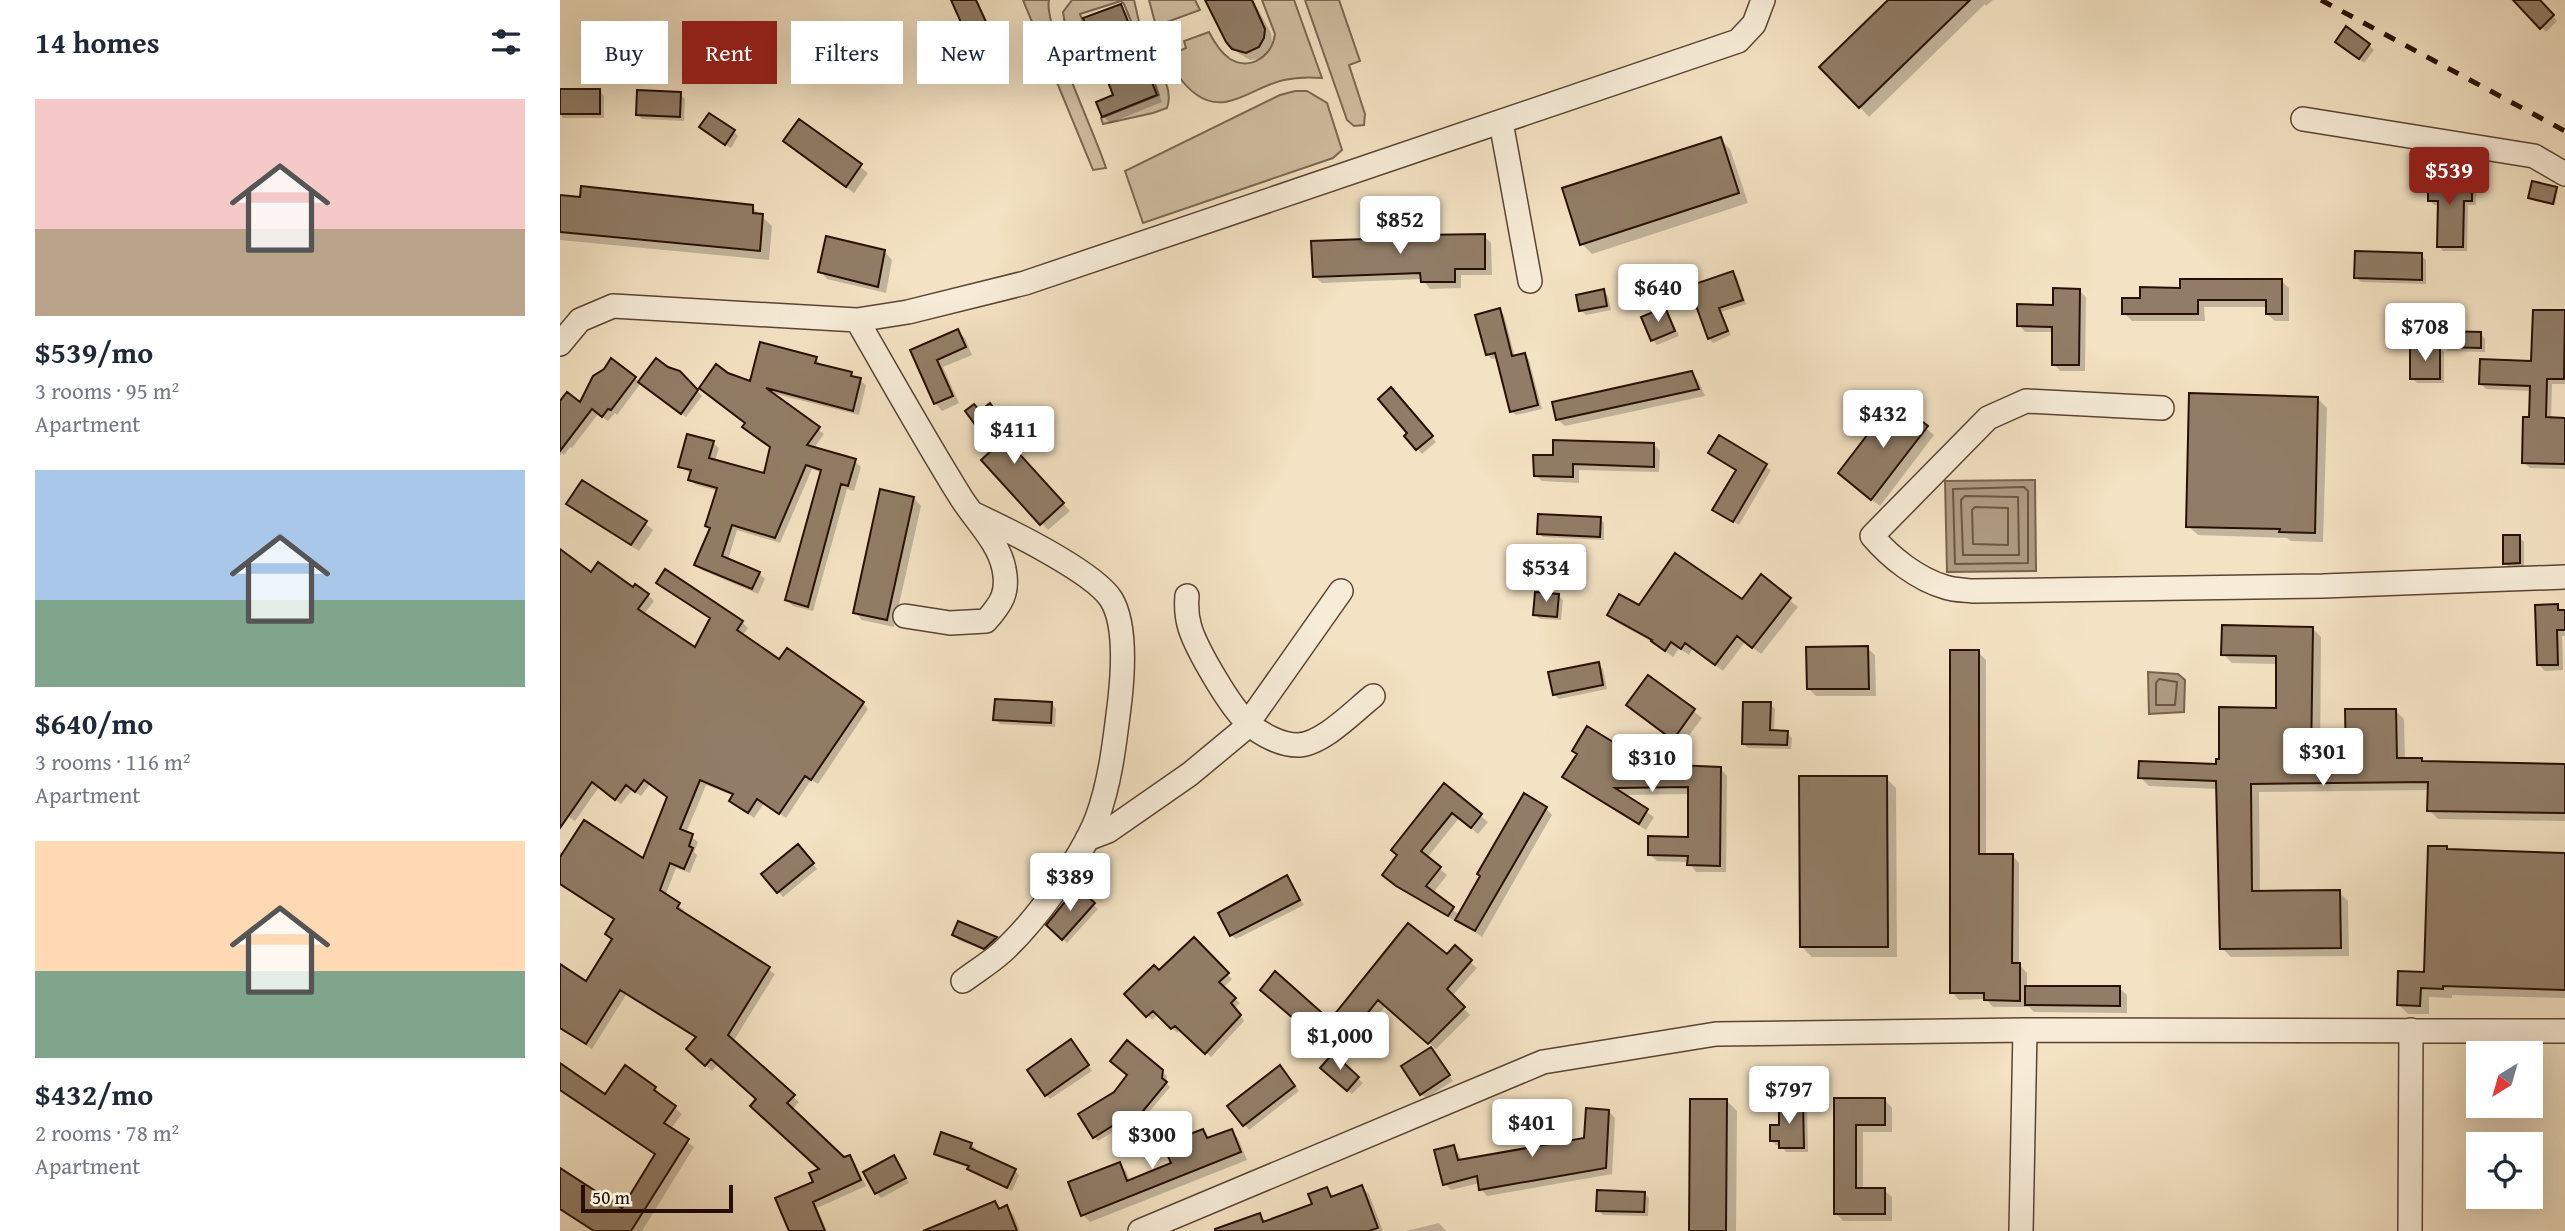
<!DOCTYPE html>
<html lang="en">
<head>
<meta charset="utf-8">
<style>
	:root { --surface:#fff; --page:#f6f6f7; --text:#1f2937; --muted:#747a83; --accent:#8f2418 }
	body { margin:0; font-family:"Gentium Book Plus",serif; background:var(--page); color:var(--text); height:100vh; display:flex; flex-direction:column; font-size:26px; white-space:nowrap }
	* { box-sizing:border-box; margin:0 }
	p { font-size:23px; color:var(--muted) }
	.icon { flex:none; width:38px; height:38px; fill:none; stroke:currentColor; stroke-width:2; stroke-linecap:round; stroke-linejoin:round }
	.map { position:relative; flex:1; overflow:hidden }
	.drawer { display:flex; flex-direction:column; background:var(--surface); width:560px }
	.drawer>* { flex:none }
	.top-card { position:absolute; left:21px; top:21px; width:665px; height:63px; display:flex; gap:14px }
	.needle { width:46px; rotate:217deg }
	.fabs { position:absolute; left:1906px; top:1041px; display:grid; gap:14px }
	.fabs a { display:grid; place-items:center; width:77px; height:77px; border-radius:0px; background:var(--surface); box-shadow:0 7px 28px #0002; font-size:35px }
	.scale { position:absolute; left:21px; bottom:18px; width:152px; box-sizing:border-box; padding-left:7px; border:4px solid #271003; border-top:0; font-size:19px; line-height:24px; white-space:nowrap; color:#271003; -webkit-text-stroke:5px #f7ecd8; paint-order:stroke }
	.price { position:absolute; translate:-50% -60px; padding:0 16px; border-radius:7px; background:#fff; color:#222; font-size:23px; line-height:46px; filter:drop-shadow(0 2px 4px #0008) }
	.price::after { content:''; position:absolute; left:50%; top:42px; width:21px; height:16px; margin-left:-10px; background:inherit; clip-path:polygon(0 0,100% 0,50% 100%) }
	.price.selected { background:var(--accent); color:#fff }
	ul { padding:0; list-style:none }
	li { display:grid; align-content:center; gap:14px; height:371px; padding:0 35px }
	li span { display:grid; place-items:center; height:217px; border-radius:0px; color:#555 }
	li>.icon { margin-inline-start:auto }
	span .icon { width:126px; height:126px; fill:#fffc; stroke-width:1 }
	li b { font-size:30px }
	h2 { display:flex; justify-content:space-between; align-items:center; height:84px; padding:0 35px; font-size:30px }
	.pill { padding:0 24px; border-radius:0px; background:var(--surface); box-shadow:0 7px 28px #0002; font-size:24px; line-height:63px }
	.pill.selected { background:var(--accent); color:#fff }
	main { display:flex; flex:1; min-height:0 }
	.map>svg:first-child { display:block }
	.green { fill:#d0bea2; stroke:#7c6752; stroke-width:2 }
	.water { fill:#ae9b82; stroke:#78634f; stroke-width:2 }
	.shadow { fill:#0003 }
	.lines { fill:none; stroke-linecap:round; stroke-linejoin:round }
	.shore { stroke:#6a5642; stroke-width:2 }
	.building { fill:#917d67; stroke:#271003; stroke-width:2 }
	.minor-casing { stroke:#5a4433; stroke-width:26 }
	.minor { stroke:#f7ecd8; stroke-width:23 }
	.rail { stroke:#271003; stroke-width:5; stroke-dasharray:12 12; stroke-linecap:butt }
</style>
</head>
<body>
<main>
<section class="drawer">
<h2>14 homes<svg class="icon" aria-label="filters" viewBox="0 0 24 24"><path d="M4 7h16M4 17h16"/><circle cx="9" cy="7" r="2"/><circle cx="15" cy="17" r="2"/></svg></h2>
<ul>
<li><span style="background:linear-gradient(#f6c9c9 60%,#b9a48a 0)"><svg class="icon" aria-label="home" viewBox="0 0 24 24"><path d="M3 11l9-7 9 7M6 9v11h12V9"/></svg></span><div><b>$539/mo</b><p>3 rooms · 95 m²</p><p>Apartment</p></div></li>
<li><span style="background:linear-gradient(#a9c7e8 60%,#7fa58c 0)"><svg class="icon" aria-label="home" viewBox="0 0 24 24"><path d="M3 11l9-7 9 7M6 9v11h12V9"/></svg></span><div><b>$640/mo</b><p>3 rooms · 116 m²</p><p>Apartment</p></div></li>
<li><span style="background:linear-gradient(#ffd9b3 60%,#7fa58c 0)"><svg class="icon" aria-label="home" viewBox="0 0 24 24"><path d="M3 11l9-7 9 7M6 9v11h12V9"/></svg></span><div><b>$432/mo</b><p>2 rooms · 78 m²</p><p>Apartment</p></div></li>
</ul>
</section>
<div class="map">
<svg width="2005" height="1231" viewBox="0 0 2005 1231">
	<rect width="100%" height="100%" fill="#f3e2c3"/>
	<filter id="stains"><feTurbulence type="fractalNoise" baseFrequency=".00286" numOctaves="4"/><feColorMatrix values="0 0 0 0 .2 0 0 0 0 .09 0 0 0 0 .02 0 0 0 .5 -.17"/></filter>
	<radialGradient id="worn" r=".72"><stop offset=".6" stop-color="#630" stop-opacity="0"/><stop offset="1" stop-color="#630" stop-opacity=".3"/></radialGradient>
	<path class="green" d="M463,0H489C483,25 536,135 546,168L533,170Z
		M512,0H574L580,26L574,28L564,4L561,1L520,14L541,69L523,76L505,24L503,12Z
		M589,0H635L640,10L596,26Z
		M702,0H734L762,78C750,77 737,77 724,80C694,86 667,116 637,95C623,85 614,71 608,56L626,48L624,41L649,32C654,42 660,52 670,59C691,71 712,56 715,34Z
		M745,0H779L800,61L789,65L805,114L804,125L794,126L787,120Z
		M594,61C603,75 613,91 607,108L593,113L543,124L541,118L599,95L588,63Z
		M735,91H747L767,103L782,150L773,158L583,223L565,171L720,95Z"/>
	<path class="water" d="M1475,480L1476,571L1387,572L1385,481Z
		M1588,672L1618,674L1625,680L1624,712L1589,714Z"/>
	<path class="shadow" d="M393,0H417L436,40L417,49L413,44Z
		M647,0H693L711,33L712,42L706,54L699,59L690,60L678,53L670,45Z
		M1331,0H1433L1426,6L1425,4L1309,117L1262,67Z
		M1955,0H1978L1997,21L1986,32Z
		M560,6L567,13L602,102L550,123L543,116L556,96Z
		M1809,45L1814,50L1804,63L1782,46Z
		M0,91H40L44,96V118H2Z
		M120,94L125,99L124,121L82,119L78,115Z
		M239,121L308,173L294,193L225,141Z
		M146,132H174L178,136L171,148Z
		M1160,139L1170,149L1188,203L1032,254L1022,244Z
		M1900,174L1904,179V185H1911L1916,190V205H1908L1907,251H1883L1879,246L1880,205H1874L1870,200Z
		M1996,188L1998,190L1995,205L1970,198Z
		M0,197L192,207L212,226L209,260L0,240Z
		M924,236L931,243L932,275H901V288L870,289L862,279L762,283L754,276Z
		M325,252L332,260L326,293L267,279L260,271Z
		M1861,255L1866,260V284L1801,282L1796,277Z
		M1173,273L1177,277L1186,304L1161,312L1171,335L1153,343L1149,339L1132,287Z
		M1721,281L1729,288V321H1715L1707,314V307H1644L1645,321H1572L1564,313L1582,300L1622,289Z
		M1519,290L1526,297L1525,371H1500L1494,364V332H1465L1459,325Z
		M1043,291L1048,296L1051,310L1026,315L1021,310Z
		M1105,309L1109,314L1119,336L1097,345L1093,340Z
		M939,310L944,315L955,357L965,355L969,360L982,409L956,415L951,411L938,358L932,359L927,354Z
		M1975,312H2005V384H1992L1991,419H2005V469L1970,468L1964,463L1971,418V391L1926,389L1921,384L1972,363Z
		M398,331L405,338L412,355L383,367L399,403L382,411L375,403L352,351Z
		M1921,334L1925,339V352L1888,351L1883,346Z
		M1879,348L1884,352V383H1857L1852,378Z
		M256,358L261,366L291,374L306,385L299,415L208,392L264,434L254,448L295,461L301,467L294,491L287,489L253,611L233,606L227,600L262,473L252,469L220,543L177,530L168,560L199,573L205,579L198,594L142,570L136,564L151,529L147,526L158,491L136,485L130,480L132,474L120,466L153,443L159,448L155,461L206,476L212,448L186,423L141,388L167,374L191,383Z
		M107,368L119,372L142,396L126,417L81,383L57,415L55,413L48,421L38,414L12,448L10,447L4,455L2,453L0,456V404H20L75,378L80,383Z
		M1131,373L1138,380L1145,396L1005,426L998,420L995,404Z
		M836,394L876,442L862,454L847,436L849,434Z
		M1757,398L1767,408L1763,542L1731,541L1727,538L1638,535L1628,526Z
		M1335,403L1374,435L1320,506L1287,481Z
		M437,412L458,440L450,446L510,511L488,530L424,460L436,449L420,413Z
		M1159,438L1211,470L1179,525L1154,510L1177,471L1150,453Z
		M1094,445L1100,451L1099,472L1019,470V483L982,481L975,475L994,456Z
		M354,498L361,506L334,627L302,620L295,612Z
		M9,504L85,523L93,530L79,551L16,511Z
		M1040,519L1044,523V540L983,537L979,533Z
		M1959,537L1964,542V567L1950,568L1945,563Z
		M0,557L32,575L88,595L94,601L84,614L136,650L151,619L98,583L182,622L188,628L182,636L220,661L303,703L308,709L258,784L251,780L226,818L204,803L194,818L171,801L174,796L146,785L126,833L138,842L134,852L137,855L130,873L116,868L105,896L124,910L122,914L215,974L173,1042L239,1102L232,1110L284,1159L290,1157L295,1163L306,1186L257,1208L267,1231H230L261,1169L198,1100L158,1064L152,1071L128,1049L137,1039L66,995L32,1049L0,1029V966L26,983L53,940L47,934L55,920L0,884V852L4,854L84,861L109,798L90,784L81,796L72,790L61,804L39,787L15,821L0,811Z
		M1201,577L1238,607L1201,654L1185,642L1163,671L1133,648L1129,655L1119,648L1113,657L1096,644L1056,622L1049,615L1080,608L1182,601Z
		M998,595L1003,600L1001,620L980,619L975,614Z
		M1997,606L2005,612V636H2002L2003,670L1985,671L1979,665Z
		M1752,628L1761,637L1760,761L1788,760L1835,710L1844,719L1845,760H1861L1864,763L2005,766V821L1878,819L1869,810V790L1699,792L1700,892H1779L1788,901L1789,956L1671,957L1662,948L1658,789L1589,786L1580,777L1658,766L1717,710L1718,664L1672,663L1663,654Z
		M1307,648L1315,655L1316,696H1256L1249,689Z
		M1418,652L1426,660V855H1452L1459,863V964L1467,973V988H1559L1567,995V1013L1474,1012L1469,1007H1433L1426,999L1399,1000L1392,992Z
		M1038,664L1043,669L1047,689L999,699L994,694Z
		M1089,677L1142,718L1121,746L1068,705Z
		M492,704L496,709L495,727L440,724L435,719Z
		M1210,704L1215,709L1214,732L1227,733L1232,738L1231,749L1188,748L1183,743Z
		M1161,769L1167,776L1166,872H1136L1129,862L1097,861L1090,855L1129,839L1130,794L1061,795L1094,817L1086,830L1011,783L1005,776Z
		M1326,778L1336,788L1337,957H1252L1242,947Z
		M885,786L928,822L918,834L899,818L867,858L887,875L873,893L899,915L986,808L992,815L922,937L897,919L895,921L845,892L831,881Z
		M243,851L257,869L223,897L204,875Z
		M1889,851L2005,855V998L1892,995V998L1869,997V1014H1848L1839,1005L1866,973Z
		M726,877L744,905L676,939L671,935Z
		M518,890L538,909L507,943L488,925Z
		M399,923L436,939L440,943L429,952L398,940L394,935Z
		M634,939L672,979L663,988L680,1003L675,1008L684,1021L651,1057L620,1029L617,1033L598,1014L592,1020L567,994L599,972Z
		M888,956L910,962L917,968L892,996L910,1015L876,1049L826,1005L780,1062L803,1083L792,1094L763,1068L775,1053L770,1022Z
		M515,1046L532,1071L490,1099L486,1095Z
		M875,1054L893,1081L866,1098L861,1094Z
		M0,1065L45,1096L95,1088L101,1095L100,1096L122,1114L110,1130L134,1147L82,1231H33L0,1210V1170L62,1210L96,1156L0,1090Z
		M602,1071L607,1076L606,1083L610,1087L569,1136L562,1126L538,1141L534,1137L555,1093L569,1076Z
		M724,1072L739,1091L689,1130L670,1106Z
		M1276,1100H1325L1332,1108V1132H1303V1190H1324L1332,1197V1221H1283L1276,1213Z
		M1167,1101L1177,1111L1176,1231H1131Z
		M1242,1102L1247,1107L1248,1152H1226L1221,1145H1216L1211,1140Z
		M1049,1111L1055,1118L1052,1174L927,1196L921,1189L920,1183L891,1190L885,1184L893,1147L899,1154L902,1161L1026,1140Z
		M643,1131L650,1138L671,1131L678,1138L687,1160L530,1222L523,1215L510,1183L559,1164L566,1171L570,1181L613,1164L620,1151Z
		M411,1144L416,1149L415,1152L455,1171L459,1175L452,1191L414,1173L410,1168L381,1158L376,1154Z
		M334,1158L349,1183L321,1198L316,1193Z
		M801,1187L809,1194L823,1231H675L700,1215L707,1223L754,1205L766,1189L775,1197Z
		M1084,1193L1089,1198L1088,1216L1043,1215L1038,1210Z
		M435,1203L441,1210L446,1208L454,1215L460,1231H396Z
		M879,1223L886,1231H846Z"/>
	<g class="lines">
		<path class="shore" d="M1464,487L1468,491V563L1395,564L1393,489Z
			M1405,496L1458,497L1459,555H1403L1401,500Z
			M1415,507L1448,508V545L1413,544L1412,510Z
			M1599,679L1617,682L1615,705H1596V683Z"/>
	</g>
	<path class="building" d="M391,0H416L432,35L411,45Z
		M645,0H692L705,29L704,38L699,47L686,53L672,49L666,42Z
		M1328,0H1410L1299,108L1259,67Z
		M1953,0H1980L1994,15L1980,29Z
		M561,4L597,95L542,117L536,102L553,95L523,18Z
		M1786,26L1810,44L1799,59L1775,42Z
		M0,89H40V114H0Z
		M77,90L121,92L120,117L76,115Z
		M149,113L175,130L165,145L139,127Z
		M239,119L302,164L286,187L223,141Z
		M1161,137L1179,193L1020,245L1002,188Z
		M1868,172L1900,173V184H1912V201H1904L1903,247H1877L1878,201H1868Z
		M1972,181L1997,187L1993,204L1968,198Z
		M21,186L193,205V213L203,214L200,251L0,232V195L20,197Z
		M925,234V269H895V282H861L860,273L753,277L751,241L860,237V235Z
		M266,236L325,250L318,287L258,272Z
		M1795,251L1862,253V280L1794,278Z
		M1173,271L1183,300L1159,308L1168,331L1148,339L1129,286Z
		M1620,279H1722V314H1706V300H1638V314H1562V298H1580V287L1620,288Z
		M1493,288L1520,289L1519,365H1492V327L1457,326V304L1493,305Z
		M1044,289L1047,306L1019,311L1016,295Z
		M1105,307L1115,331L1091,341L1081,317Z
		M940,308L952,356L965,353L978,405L950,412L935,353L926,355L915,315Z
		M1973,310H2005L2004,379H1987L1986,417L2005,418V464L1962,463L1963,417H1969L1970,386L1919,384L1920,359L1971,361Z
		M398,329L406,347L377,360L393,396L374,404L350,350Z
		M1881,331L1921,332V348L1881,347Z
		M200,342L257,357L255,363L292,372L291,376L301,378L293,411L206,388L260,427L247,445L296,459L288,486L281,484L248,607L225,600L261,470L246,465L215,538L172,525L162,556L200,572L192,589L134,565L150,528L145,526L157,488L128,480L131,470L118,467L127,434L154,441L149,458L204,473L210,447L182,427L185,423L139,388L156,364L168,373L190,381Z
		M1850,346H1880V379H1850Z
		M51,358L76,377L51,410L48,409L42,417L32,409L0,451V401L7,392L20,402L33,376L44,369Z
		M96,358L108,367L120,371L138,390L121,414L78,382Z
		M1132,371L1139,389L996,420L992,402Z
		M831,387L873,436L856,450L844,436L847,433L818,399Z
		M1629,393L1758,397L1755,533L1719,532L1720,529L1626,527Z
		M1334,400L1368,426L1311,500L1278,473Z
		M430,403L452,433L445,438L504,503L480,525L421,460L433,449L405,411L414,404L420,411Z
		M1159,435L1207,464L1173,522L1152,510L1176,470L1148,453Z
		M993,440L1094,443V467L1013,464V477L974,476L973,455H993Z
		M22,480L87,521L71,545L6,504Z
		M320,489L354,497L327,620L293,613Z
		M978,514L1041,517L1040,537L977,534Z
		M1943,535H1960V563L1943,564Z
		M0,549L31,572L38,562L73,587L75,584L89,594L78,609L135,647L150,618L96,583L105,569L183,621L177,630L219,659L227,648L304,702L251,780L245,776L219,814L197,799L188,813L169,801L173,794L140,780L120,829L133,834L129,846L133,848L124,869L110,863L100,890L120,903L117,908L210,967L168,1035L235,1095L227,1103L284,1157L290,1155L301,1180L253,1202L265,1231H229L215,1198L253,1182L249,1173L259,1169L190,1106L196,1099L151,1059L145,1066L126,1049L136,1037L60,990L26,1044L0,1028V964L26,981L52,939L45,934L54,919L0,884V857L24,820L83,858L107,797L84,780L75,792L66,785L55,800L32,782L0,828Z
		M1115,553L1182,599L1201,574L1231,598L1192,648L1177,636L1155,665L1125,643L1121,649L1111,642L1105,651L1091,641L1092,640L1047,615L1059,594L1079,605Z
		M975,592L999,594L997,617L973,615Z
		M1998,604V610H2005V630H1997L1998,665H1977L1975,605Z
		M1662,625L1753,627L1751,759H1786L1785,709H1836L1837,758H1862V761L2005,764V813L1867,811L1868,782L1691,784L1692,891L1780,890L1781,948L1660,949L1656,781L1578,778L1579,761L1656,764V759H1659V707L1716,708V656L1661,655Z
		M1308,646L1309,689H1247L1246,647Z
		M1390,650H1419V854H1453L1452,963H1460V1001L1424,1000V993H1390Z
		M1039,662L1043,685L993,695L988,672Z
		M1088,675L1135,709L1113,740L1066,705Z
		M435,699L492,702L491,723L433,720Z
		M1183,702H1211L1210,730L1228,731L1227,745L1182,744Z
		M1027,726L1089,764L1161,767L1160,866L1127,865L1128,856L1088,855V836L1128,837V787L1055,788L1088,809L1079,824L1002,777L1017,754L1012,751Z
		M1239,776H1327L1328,947H1240Z
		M884,783L922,814L911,828L892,813L861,851L881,867L866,886L894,907L888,916L836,886L822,875L837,855L831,850Z
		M964,793L987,807L915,931L895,920L920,876L917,874Z
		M238,844L254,863L217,893L201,874Z
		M1868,846H1887V849L2005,853V990L1883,986V989L1861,988L1860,1006L1837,1005L1838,971L1864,972Z
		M727,875L740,900L670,936L658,913Z
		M517,887L535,903L502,940L486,925Z
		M398,921L437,937L424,949L392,935Z
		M848,923L887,954L895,945L912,960L887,989L905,1007L868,1044L818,1000L775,1054L700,990L715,971L770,1020Z
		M634,937L669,973L659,982L676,998L671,1003L681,1015L645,1054L615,1026L611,1029L593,1011L586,1017L564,994L594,965L599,970Z
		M1465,986H1560V1006L1465,1005Z
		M511,1039L529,1065L485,1096L467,1070Z
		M567,1040L603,1070L602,1078L607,1082L564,1134L557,1123L533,1138L518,1114L554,1092L567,1075L550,1061Z
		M871,1047L890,1075L860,1095L841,1066Z
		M773,1053L799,1077L787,1091L760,1068Z
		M0,1063L45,1094L65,1065L96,1087L94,1090L116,1106L104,1123L129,1139L71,1231H34L0,1209V1168L62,1208L95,1154L0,1090Z
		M720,1065L735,1086L683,1126L667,1106Z
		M1274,1098H1325V1125H1296V1188H1325V1214H1274Z
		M1130,1099H1167L1166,1231H1129Z
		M1219,1101H1243L1244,1148H1219V1141H1210V1125H1219Z
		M1026,1108L1049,1110L1046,1168L919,1190L917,1176L883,1185L874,1150L894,1145L898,1160L1024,1138Z
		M643,1129L647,1138L672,1129L681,1152L521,1216L508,1182L560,1162L567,1181L611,1163L607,1154L618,1150L614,1140Z
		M381,1132L412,1143L410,1148L456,1169L447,1188L407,1169L409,1166L374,1154Z
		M334,1155L346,1178L315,1194L303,1172Z
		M802,1185L818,1228L809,1231H655V1229L700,1213L703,1222L752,1204L748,1194L767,1187L771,1197Z
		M1037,1190L1085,1192L1084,1212L1036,1211Z
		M435,1201L439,1209L447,1205L457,1231H363Z"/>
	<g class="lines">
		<g class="minor-casing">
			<path id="minor" d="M1743,119L1974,156L2005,174
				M941,122L970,281
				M297,320C331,379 364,438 400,496C414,519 439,542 444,569C449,593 441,604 426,621L390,623L345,616
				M0,344L20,320L53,306L297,320L348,312L465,283L1178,41L1194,24L1203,0
				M1602,408L1466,401L1428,418L1312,536C1330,557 1357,579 1385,587C1393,590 1404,590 1413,591L1763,586L2005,577
				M627,596C626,607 627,618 630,628C637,650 671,709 689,724C702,735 721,745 738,745C763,744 794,711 813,696
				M527,839L548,831L630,774L683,730L781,591
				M403,981C416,971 430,963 442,952C474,923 521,859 537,818C551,780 555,739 560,699C563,671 566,623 551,599C533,571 444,528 412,513
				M580,1231L983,1062L1156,1034L1465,1030L2005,1031
				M1461,1231L1465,1030
				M1850,1231L1851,1030"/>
		</g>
		<use href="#minor" class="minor"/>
		<path class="rail" d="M1761,0L2005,131"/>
	</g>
	<rect width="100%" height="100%" filter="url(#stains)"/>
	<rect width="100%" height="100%" fill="url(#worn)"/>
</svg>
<div class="fabs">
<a><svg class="needle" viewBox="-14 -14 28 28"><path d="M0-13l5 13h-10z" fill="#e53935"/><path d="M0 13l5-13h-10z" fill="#747a83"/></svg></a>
<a><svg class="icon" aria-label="locate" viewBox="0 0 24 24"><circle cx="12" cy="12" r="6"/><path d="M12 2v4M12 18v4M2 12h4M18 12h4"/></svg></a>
</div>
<div class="scale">50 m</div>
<b class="price selected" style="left:1889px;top:207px">$539</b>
<b class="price" style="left:840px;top:256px">$852</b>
<b class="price" style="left:1098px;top:324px">$640</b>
<b class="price" style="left:1865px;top:363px">$708</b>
<b class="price" style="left:1323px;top:450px">$432</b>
<b class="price" style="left:454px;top:466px">$411</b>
<b class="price" style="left:986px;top:604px">$534</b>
<b class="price" style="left:1763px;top:788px">$301</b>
<b class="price" style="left:1092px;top:794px">$310</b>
<b class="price" style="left:510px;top:913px">$389</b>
<b class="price" style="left:780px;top:1072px">$1,000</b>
<b class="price" style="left:1229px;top:1126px">$797</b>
<b class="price" style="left:972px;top:1159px">$401</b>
<b class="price" style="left:592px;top:1171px">$300</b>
<div class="top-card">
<a class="pill">Buy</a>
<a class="pill selected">Rent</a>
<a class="pill">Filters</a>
<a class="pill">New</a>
<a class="pill">Apartment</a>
</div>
</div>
</main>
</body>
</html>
